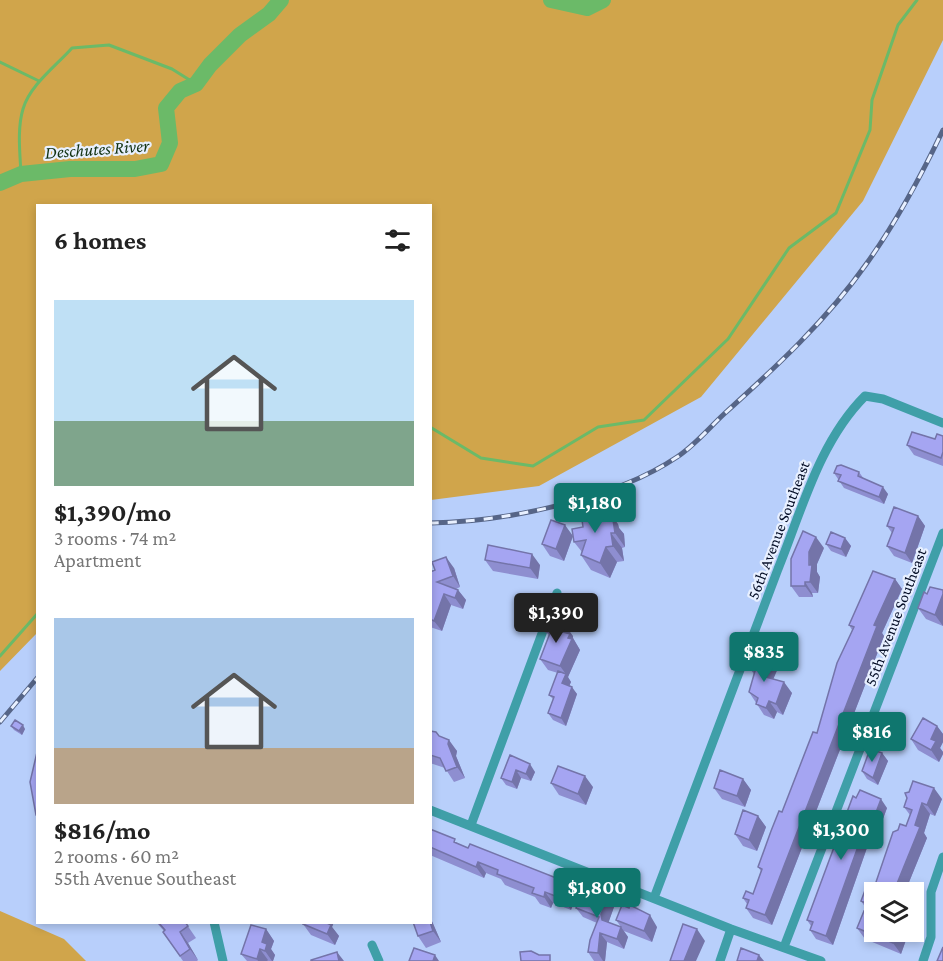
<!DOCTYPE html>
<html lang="en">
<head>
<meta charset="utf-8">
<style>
	:root { --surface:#fff; --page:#f2f2f2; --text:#222; --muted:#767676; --accent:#0f766e }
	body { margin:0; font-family:"Crimson Pro",serif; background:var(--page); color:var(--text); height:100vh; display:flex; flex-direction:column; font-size:22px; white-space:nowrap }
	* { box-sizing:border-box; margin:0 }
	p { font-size:20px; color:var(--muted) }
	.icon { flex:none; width:33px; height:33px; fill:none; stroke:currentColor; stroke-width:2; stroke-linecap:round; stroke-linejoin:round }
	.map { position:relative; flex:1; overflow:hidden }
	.sheet { position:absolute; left:36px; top:204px; width:396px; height:720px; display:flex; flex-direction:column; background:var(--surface); border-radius:0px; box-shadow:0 3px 9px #0003 }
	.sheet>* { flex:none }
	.buttons { position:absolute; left:864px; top:882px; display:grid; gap:12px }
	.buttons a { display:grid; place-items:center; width:60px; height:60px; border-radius:0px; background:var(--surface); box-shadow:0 3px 9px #0003; font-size:30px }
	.price { position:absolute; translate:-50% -51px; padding:0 14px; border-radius:6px; background:var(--accent); color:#fff; font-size:20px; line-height:39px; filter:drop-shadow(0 2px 3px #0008) }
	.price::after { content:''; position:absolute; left:50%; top:36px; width:18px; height:14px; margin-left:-9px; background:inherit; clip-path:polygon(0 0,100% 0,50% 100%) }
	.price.active { background:#222; color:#fff }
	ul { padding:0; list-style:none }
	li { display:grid; align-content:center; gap:12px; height:318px; padding:0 18px }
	li span { display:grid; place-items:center; height:186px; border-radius:0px; color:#555 }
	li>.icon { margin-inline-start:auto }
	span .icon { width:108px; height:108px; fill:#fffc; stroke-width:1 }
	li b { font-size:26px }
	h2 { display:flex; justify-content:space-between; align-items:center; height:72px; padding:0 18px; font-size:26px }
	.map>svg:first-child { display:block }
	.green { fill:#d0a54b }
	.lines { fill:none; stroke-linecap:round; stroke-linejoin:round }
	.stream { stroke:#6bba68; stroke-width:3 }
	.river { stroke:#6bba68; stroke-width:16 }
	.minor { stroke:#3f9fa8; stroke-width:9 }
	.rail-casing { stroke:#566587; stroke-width:5 }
	.rail { stroke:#e8f0ff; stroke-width:3; stroke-dasharray:9; stroke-linecap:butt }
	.wall { fill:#8e8ed0 }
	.shaded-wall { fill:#7474a9 }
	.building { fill:#a5a5f2; stroke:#7474a9; stroke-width:1.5 }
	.labels { text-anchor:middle; stroke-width:4.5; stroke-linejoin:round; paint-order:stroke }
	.street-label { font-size:16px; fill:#030c25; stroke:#e8f0ff }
	.water-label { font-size:18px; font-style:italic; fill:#113111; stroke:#e8f0ff }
</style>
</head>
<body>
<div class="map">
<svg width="943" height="961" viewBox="0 0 943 961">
	<rect width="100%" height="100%" fill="#b8cffb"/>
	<path class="green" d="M0,0H943V40L863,201L701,397L539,486L431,500L430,206H38L37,633L0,671Z
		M0,911L64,939L86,961H0Z"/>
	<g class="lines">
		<path class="stream" d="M0,62L39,81
			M21,174C20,153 17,129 23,109C30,85 56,66 72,48L109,45L172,69L196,84
			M430,427L481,458L533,466L598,427L644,420L728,339L789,248L836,213L870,130L872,100L898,25L917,0
			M0,656L38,613"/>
		<path class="river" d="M551,0L587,8L603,0
			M0,183L21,174L70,169H135L161,164L170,143L166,108L180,91L196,84L210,65L240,35L269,14L281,0"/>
		<path class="minor" d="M430,810L731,929L821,961
			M471,825L557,593
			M654,898C696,788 736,678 778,569C802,510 819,442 865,396L883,399L943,423
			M214,922L223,961
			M372,945L379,961
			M784,947L943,533
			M720,961L731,929
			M923,961L931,937V892L943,857"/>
		<g class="rail-casing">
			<path id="rail" d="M430,523C505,522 615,499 677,457C694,446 709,428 724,414C775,368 827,320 867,263C897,221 921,176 943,130
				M0,722L38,677"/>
		</g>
		<use href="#rail" class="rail"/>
	</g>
	<path class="wall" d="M943,436V466L914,455L907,445L935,439Z
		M859,472L864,479L888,494L884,504L844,488L834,473Z
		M918,516L925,526L912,563L894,556L887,546L892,533L887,526Z
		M618,524L619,528L624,534L625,547L622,548L624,561L617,562L610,578L591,570L581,555L582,552L574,542Z
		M573,536L564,561L550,556L542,544Z
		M845,538L851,546L846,557L831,551L826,544Z
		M824,548L817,564V572L820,577L818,593H812L813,597H799L791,586Z
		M485,560L540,565L538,579L493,571Z
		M454,568L460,587L456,589L458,590L466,600L463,609L451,605L442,631L430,627V588Z
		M895,579L902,589L882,633L884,636L772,925L753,918L746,908L747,904L743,898L753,894L761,871L758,867L817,733L852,630L849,625Z
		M943,590V626L926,619L918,608L927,594Z
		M546,632L573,636V638L580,650L568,677L571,682L569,686L577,694L566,726L553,720L548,713L553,699L549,695L558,673L548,670L540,659L549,635Z
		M770,656L778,668L773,679L792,693L783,715L777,712L774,719L764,715L749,692L754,674L751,670Z
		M11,726L25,729L22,735L14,730Z
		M937,726L943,734V742L940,748L943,752V754L939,762L918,750L911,739Z
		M430,731L439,736L457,751L456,756L465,778L454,782L445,768L430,763Z
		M882,753L888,761L878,785L867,779L862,771Z
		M510,755L535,772L531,781L521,778L517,789L506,785L501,778Z
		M743,779L751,790L745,807L722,799L714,788Z
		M551,783L593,787L586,805L559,795Z
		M853,796L887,808L881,824L876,822L833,945L816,939L810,930L811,926L807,920Z
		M942,799L935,816L930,814L924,833L927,838L905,892H874V914L868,911L861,901L874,888L898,830L906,826L910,815L904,807Z
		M758,816L766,827L757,851L743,846L735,834Z
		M430,829L459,844L577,894L571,910L553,903L551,908L540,904L535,897L505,885L501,879L486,873L484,878L430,855Z
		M608,897L614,907L608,923L621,927L616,920L657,927L652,942L624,931L628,937L624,949L607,942L605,961H594L588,952L597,923L583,917L576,908L596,898Z
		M431,919L441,942L426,948L418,936Z
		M156,922L174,923L185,922L196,938L188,943L198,960L197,961H183L163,932L164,931Z
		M304,922H334L332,927L339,936L335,945L311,935L303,924Z
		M857,928L874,932H900L906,940L901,954L865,939Z
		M266,929L274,941L271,949L275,955L273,961H247L241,954Z"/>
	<path class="shaded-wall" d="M883,487L888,494L884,504L879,497Z
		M607,509L618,524L619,528L624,534L625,547L615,533L610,520Z
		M918,516L925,526L912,563L905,553Z
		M565,525L573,536L564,561L556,549Z
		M611,533L622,548L624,561L613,546Z
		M816,537L824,548L817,564V572L820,577L818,593L810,582L809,552Z
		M845,538L851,546L846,557L841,549Z
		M606,547L617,562L610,578L600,563Z
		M532,554L540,565L538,579L530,568Z
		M446,557L454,568L460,587L453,576Z
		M895,579L902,589L882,633L884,636L772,925L765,915L874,625Z
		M805,582L812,593L813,597L805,586Z
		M458,590L466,600L463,609L455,598Z
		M444,594L451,605L442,631L434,621Z
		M943,594V626L935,615Z
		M565,625L573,636V638L580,650L568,677L560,666L563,632Z
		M770,656L778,668L770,687L762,676Z
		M566,674L571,682L567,691L562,683Z
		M784,682L792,693L783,715L776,704Z
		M572,687L577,694L566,726L561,718Z
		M769,701L777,712L774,719L766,708Z
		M23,725L25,729L22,735L19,731Z
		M937,726L943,734V742L940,748L943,752V754L939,762L931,750V739Z
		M449,740L457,751L456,756L465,778L457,767L448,744Z
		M882,753L888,761L878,785L873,778Z
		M530,764L535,772L531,781L526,774Z
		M516,770L521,778L517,789L512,782Z
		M585,776L593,787L586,805L578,794Z
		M743,779L751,790L745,807L737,796Z
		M934,788L942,799L935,816L927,805Z
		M881,799L887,808L881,824L875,815Z
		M922,803L930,814L924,833L927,838L905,892H900L896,886Z
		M870,813L876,822L833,945L826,936Z
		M758,816L766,827L757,851L749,840Z
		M478,862L486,873L484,878L476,867Z
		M569,883L577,894L571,910L563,899Z
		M874,889L876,892H874V912L868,904Z
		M545,892L553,903L551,908L544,897Z
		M608,897L614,907L608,924L602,920L601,914Z
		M650,915L657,927L652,942L644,931Z
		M430,918L431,919L441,942L433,931L430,922Z
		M323,922H334L332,927L339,936L335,945L327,934Z
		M621,927L628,937L624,949L617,939Z
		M266,929L274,941L271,949L275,955L273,961H272L265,951L262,942Z
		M697,929L705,941L696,961H684Z
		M180,932L188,943L198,960L190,949Z
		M897,932H900L906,940L901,954L893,943Z
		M600,933L607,942L605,961H603L598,953Z
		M260,949L268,960L267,961H258L257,959Z
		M337,952L344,961H339Z
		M435,955L439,961H433Z
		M759,955L764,961H757Z"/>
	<path class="building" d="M912,432L935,439L937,434L943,436V452L941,458L907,445Z
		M841,465L859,472L858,476L883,487L879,497L838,481L841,475L834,473L837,466Z
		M894,507L918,516L905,553L887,546L894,528L887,526Z
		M607,509L610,520H613L615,533H611L613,546L606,547L600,563L581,555L586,540L574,542L572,529L583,527L581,513Z
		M551,520L565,525L556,549L542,544Z
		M803,531L816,537L809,552V565H812L810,582H805V586H791V559Z
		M831,532L845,538L841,549L826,544Z
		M488,545L532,554L530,568L485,560Z
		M446,557L453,576L437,582L458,590L455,598L444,594L434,621L430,619V588L431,586L430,572L435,570L432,562Z
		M873,571L895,579L874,625L877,626L765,915L746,908L749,900L743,898L746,891L753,894L762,869L758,867L771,831L779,811L782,812L813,732L817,733L837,663L854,627L849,625Z
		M930,587L943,590V594L935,615L918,608L924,592L927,594Z
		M551,620L565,625L563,632L570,634L568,638L572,639L560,666L540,659L550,633L546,632Z
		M758,652L770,656L762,676L784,682L776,704L769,701L766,708L756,704L758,698L749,692L755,671L751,670Z
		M558,671L566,674L562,683L572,687L561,718L548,713L554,697L549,695Z
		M923,718L937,726L931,739L936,741L931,750L911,739Z
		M15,720L23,725L19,731L11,726Z
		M430,731L436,732L439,736L449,740L448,744L457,767L446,771L440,758L430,755Z
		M38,748V815H36L30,782Z
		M870,749L882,753L873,778L862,771Z
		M510,755L530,764L526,774L516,770L512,782L501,778Z
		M558,766L585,776L578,794L551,783Z
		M720,770L743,779L737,796L714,788Z
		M913,781L934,788L927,805L922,803L915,825L920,827L896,886L902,888L900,892H882L874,889L868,904L861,901L867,885L874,888L893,832L898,830L900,824L906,826L912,810L904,807L907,798L905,793L909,792Z
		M860,790L881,799L875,815L870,813L826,936L810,930L813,922L807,920L853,796L856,798Z
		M743,810L758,816L749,840L735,834Z
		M430,829L455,839L454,842L468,848L470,844L569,883L563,899L545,892L544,897L532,893L534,888L497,874L498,870L478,862L476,867L430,847Z
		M582,892L596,898L598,893L608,897L601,914L602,920L621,927L617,939L600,933L598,953L588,952L590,940L599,917L576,908Z
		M622,905L629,908L630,905L650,915L644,931L616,920Z
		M864,911L874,915V932H897L893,943L857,928Z
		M158,922H173L174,923L175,922H185L188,926L180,932L190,949L180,956L163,932L165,930Z
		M304,922H325L331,925L327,934L303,924Z
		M413,922H430L433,931L418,936Z
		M683,924L697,929L684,961H670Z
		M251,925L266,929L262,942L267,944L265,951L260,949L257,959L241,954Z
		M943,947V961H937Z
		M414,948L435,955L433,961H409Z
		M741,948L759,955L757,961H737Z
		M531,951L539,955H550V961H521L520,952Z
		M337,952L339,961H311V960Z"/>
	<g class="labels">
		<g class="street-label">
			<text transform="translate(778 530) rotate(-69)" y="6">56th Avenue Southeast</text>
			<text transform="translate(895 617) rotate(-69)" y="6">55th Avenue Southeast</text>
		</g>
		<g class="water-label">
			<text transform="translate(97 149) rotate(-4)" y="6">Deschutes River</text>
		</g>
	</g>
</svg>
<div class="buttons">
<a><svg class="icon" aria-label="layers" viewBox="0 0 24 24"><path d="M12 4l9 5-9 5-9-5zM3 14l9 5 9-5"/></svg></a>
</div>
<b class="price" style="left:595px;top:534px">$1,180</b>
<b class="price active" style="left:556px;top:644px">$1,390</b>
<b class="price" style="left:764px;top:683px">$835</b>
<b class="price" style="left:872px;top:763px">$816</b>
<b class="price" style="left:841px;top:861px">$1,300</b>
<b class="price" style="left:597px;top:919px">$1,800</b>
<section class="sheet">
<h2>6 homes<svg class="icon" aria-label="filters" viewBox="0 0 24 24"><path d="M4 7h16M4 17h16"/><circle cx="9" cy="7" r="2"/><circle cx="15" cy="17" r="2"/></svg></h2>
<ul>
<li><span style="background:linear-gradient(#bfe0f5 65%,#7fa58c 0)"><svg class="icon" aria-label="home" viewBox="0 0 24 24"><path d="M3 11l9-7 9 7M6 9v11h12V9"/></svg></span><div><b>$1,390/mo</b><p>3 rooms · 74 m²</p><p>Apartment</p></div></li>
<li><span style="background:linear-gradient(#a9c7e8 70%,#b9a48a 0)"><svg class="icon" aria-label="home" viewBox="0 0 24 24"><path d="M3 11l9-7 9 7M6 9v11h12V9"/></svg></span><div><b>$816/mo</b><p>2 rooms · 60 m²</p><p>55th Avenue Southeast</p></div></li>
</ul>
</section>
</div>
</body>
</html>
